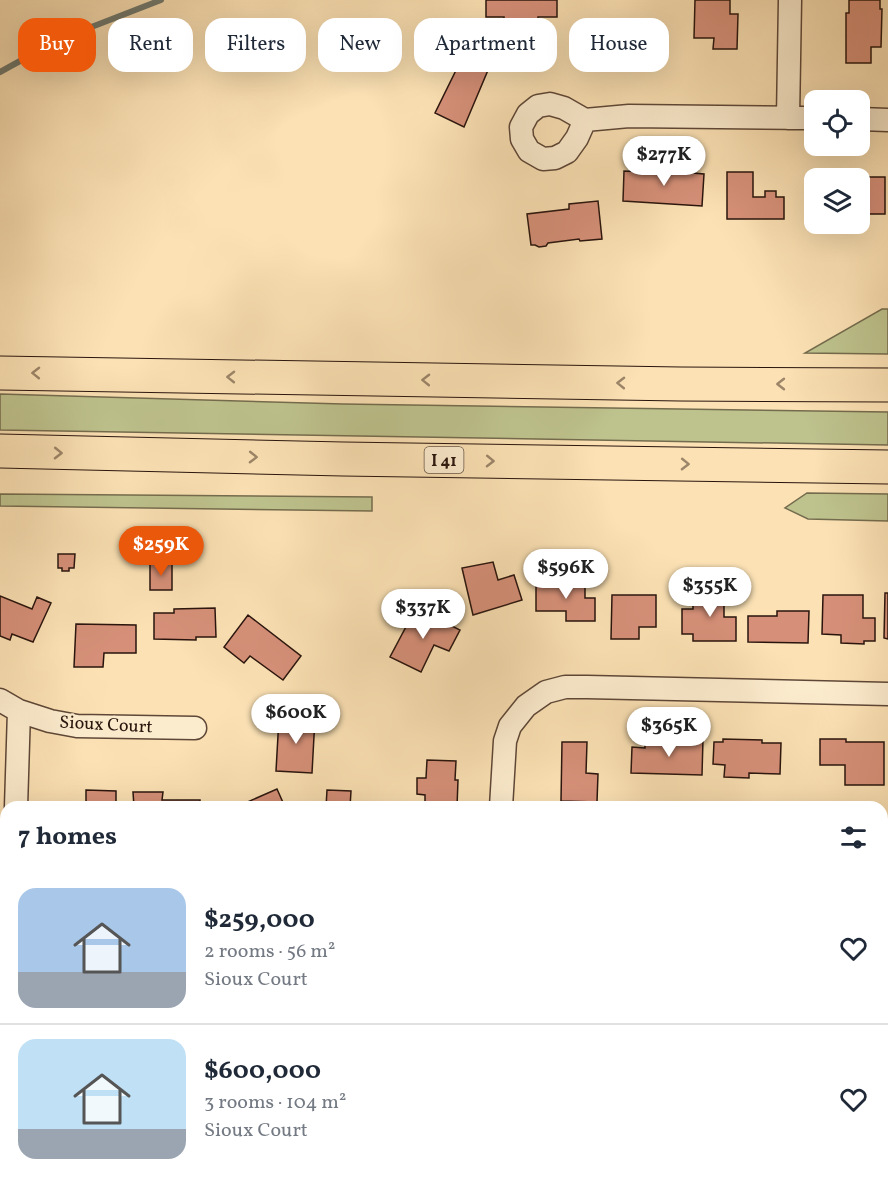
<!DOCTYPE html>
<html lang="en">
<head>
<meta charset="utf-8">
<style>
	:root { --surface:#fff; --page:#f6f6f7; --text:#1f2937; --muted:#747a83; --line:#e0e1e3; --accent:#ea580c }
	body { margin:0; font-family:Vollkorn,serif; background:var(--page); color:var(--text); height:100vh; display:flex; flex-direction:column; font-size:22px; white-space:nowrap }
	* { box-sizing:border-box; margin:0 }
	p { font-size:20px; color:var(--muted) }
	.icon { flex:none; width:33px; height:33px; fill:none; stroke:currentColor; stroke-width:2; stroke-linecap:round; stroke-linejoin:round }
	.map { position:relative; flex:1; overflow:hidden }
	.drawer { position:absolute; left:0px; top:801px; width:888px; height:384px; display:flex; flex-direction:column; background:var(--surface); border-radius:18px 18px 0 0; box-shadow:0 6px 24px #0002 }
	.drawer>* { flex:none }
	.hud { position:absolute; left:18px; top:18px; width:852px; height:54px; display:flex; gap:12px }
	.buttons { position:absolute; left:804px; top:90px; display:grid; gap:12px }
	.buttons a { display:grid; place-items:center; width:66px; height:66px; border-radius:12px; background:var(--surface); box-shadow:0 6px 24px #0002; font-size:30px }
	.price { position:absolute; translate:-50% -51px; padding:0 14px; border-radius:21px; background:#fff; color:#222; font-size:20px; line-height:39px; filter:drop-shadow(0 2px 3px #0008) }
	.price::after { content:''; position:absolute; left:50%; top:36px; width:18px; height:14px; margin-left:-9px; background:inherit; clip-path:polygon(0 0,100% 0,50% 100%) }
	.price.current { background:var(--accent); color:#fff }
	ul { padding:0; list-style:none }
	li { display:flex; align-items:center; gap:18px; height:150px; padding:0 18px }
	li+li { border-top:2px solid var(--line) }
	li span { display:grid; place-items:center; flex:none; width:168px; height:120px; border-radius:18px; color:#555 }
	li>.icon { margin-inline-start:auto }
	span .icon { width:72px; height:72px; fill:#fffc; stroke-width:1 }
	li b { font-size:26px }
	h2 { display:flex; justify-content:space-between; align-items:center; height:72px; padding:0 18px; font-size:26px }
	.chip { padding:0 21px; border-radius:18px; background:var(--surface); box-shadow:0 6px 24px #0002; font-size:21px; line-height:54px }
	.chip.current { background:var(--accent); color:#fff }
	.map>svg:first-child { display:block }
	.green { fill:#bec38e; stroke:#746c4e; stroke-width:1.5 }
	.lines { fill:none; stroke-linecap:round; stroke-linejoin:round }
	.stream { stroke:#70796e; stroke-width:6 }
	.building { fill:#d69079; stroke:#29140d; stroke-width:1.5 }
	.minor-casing { stroke:#5e4737; stroke-width:25 }
	.motorway-casing { stroke:#29140d; stroke-width:35 }
	.minor { stroke:#fcecce; stroke-width:22 }
	.motorway { stroke:#fbe1b4; stroke-width:33 }
	.oneway { stroke:#9c8569 }
	.labels { text-anchor:middle; stroke-width:4.5; stroke-linejoin:round; paint-order:stroke }
	.shield { fill:#fcecce; stroke:#685547; stroke-width:1.5 }
	.shield-label { font-size:16px; font-weight:bold; fill:#29140d }
	.street-label { font-size:18px; fill:#29140d; stroke:#fcecce }
</style>
</head>
<body>
<div class="map">
<svg width="888" height="1185" viewBox="0 0 888 1185">
	<rect width="100%" height="100%" fill="#fbe1b4"/>
	<filter id="stains"><feTurbulence type="fractalNoise" baseFrequency=".00333" numOctaves="4"/><feColorMatrix values="0 0 0 0 .2 0 0 0 0 .09 0 0 0 0 .02 0 0 0 .5 -.17"/></filter>
	<radialGradient id="worn" r=".72"><stop offset=".6" stop-color="#630" stop-opacity="0"/><stop offset="1" stop-color="#630" stop-opacity=".3"/></radialGradient>
	<path class="green" d="M882,309H888V354L805,353Z
		M0,394L343,404L888,412V445L0,430Z
		M807,493L888,494V521L808,519L785,508Z
		M0,494L372,497V511L0,506Z"/>
	<g class="lines">
		<path class="stream" d="M0,72L58,40L161,0"/>
	</g>
	<path class="building" d="M486,0H557V17H538V31H504V17H486Z
		M695,0H730V14H738L737,49H713L714,38H694Z
		M849,0H880V9H882L881,47H871V63H846V13H849Z
		M585,20H653V57H585Z
		M466,50L491,63L464,127L435,113Z
		M646,169L704,174L702,206L623,201L624,171L646,172Z
		M727,172H753V197H765V191H776V197H784V219H727Z
		M839,173H854V177H860V182H868V177H885V214H860V178H814V205H809V176H839Z
		M598,201L602,239L580,241L579,239L548,243L546,246L539,247L535,245H531L527,214L569,209V204Z
		M58,554H75L74,568H69V571H62V568H58Z
		M493,562L498,580L514,575L522,600L473,615L462,568Z
		M150,564H172V590H150Z
		M536,581H585V598H595V621H566V611H536Z
		M702,585H724V617H736V641H693V634H682V609H693V604H702Z
		M885,593H888V639L884,638Z
		M612,595H656V627H639V639H611Z
		M823,595H863V618H875V641H864V644L841,643V635L822,634Z
		M0,596L32,609L37,597L51,603L33,642L12,634L10,640L0,636Z
		M215,608L216,637H196V640L154,639V613H174V609Z
		M416,608L460,630L449,651L434,645L421,672L390,657Z
		M777,611H809L808,643L748,642V616H777Z
		M248,615L301,656L283,680L250,656L244,663L224,647Z
		M76,624L136,625V653H104L103,667H74Z
		M285,716L315,718L312,773L276,771L279,718H285Z
		M668,739H703L702,775L631,773L632,747L645,748V741L668,742Z
		M723,739L762,740V743H781L780,774L749,773V778L724,777L725,765L713,764L714,742H723Z
		M820,739H846V742H884V785H845V765H820Z
		M562,742H587L586,773L598,774L597,802L561,801Z
		M427,760L456,761L455,780H458L457,807H425V795L417,794V778H426Z
		M277,789L285,807H229L242,802L243,804Z
		M86,790L116,791V807H86Z
		M327,790L351,791L350,807H326Z
		M133,792H163L162,800H200V807H134Z
		M888,940V958L882,952V946Z
		M887,1116L888,1118V1150L882,1143V1121Z
		M620,1179H672L674,1181L670,1185H623L619,1180Z
		M818,1179H872L866,1185H823Z"/>
	<g class="lines">
		<g class="minor-casing">
			<path id="minor" d="M788,118L790,0
				M860,119L888,120
				M585,120L577,138L567,152L555,158L543,159L529,151L522,139L521,127L528,114L538,106L550,104L564,108L585,120L629,116L814,118
				M0,700L19,711L50,721L77,726L195,728
				M16,807L19,711
				M501,807L505,741L510,726L526,706L546,692L565,687H587L888,694
				M882,861L888,855
				M21,1179L23,1185
				M348,1179V1185
				M519,1185L527,1179"/>
		</g>
		<g class="motorway-casing">
			<path id="motorway" d="M0,373L680,384L888,385
				M0,451L343,459L888,467"/>
		</g>
		<use href="#minor" class="minor"/>
		<use href="#motorway" class="motorway"/>
	</g>
	<defs><path id="oneway-chevron" d="M-2-3.5L2.5 0L-2 3.5" fill="none" stroke-width="1.6" stroke-linecap="round" stroke-linejoin="round" transform="scale(1.5)"/></defs>
	<g class="oneway">
		<use href="#oneway-chevron" transform="translate(36 373) rotate(-179)"/>
		<use href="#oneway-chevron" transform="translate(231 377) rotate(-179)"/>
		<use href="#oneway-chevron" transform="translate(426 380) rotate(-179)"/>
		<use href="#oneway-chevron" transform="translate(621 383) rotate(-179)"/>
		<use href="#oneway-chevron" transform="translate(781 384) rotate(-180)"/>
		<use href="#oneway-chevron" transform="translate(58 453) rotate(1)"/>
		<use href="#oneway-chevron" transform="translate(253 457) rotate(1)"/>
		<use href="#oneway-chevron" transform="translate(490 461) rotate(1)"/>
		<use href="#oneway-chevron" transform="translate(685 464) rotate(1)"/>
	</g>
	<g class="labels">
		<rect class="shield" x="424.5" y="447" width="39" height="26" rx="4.5"/>
		<g class="shield-label">
			<text x="444" y="466">I 41</text>
		</g>
		<g class="street-label">
			<text transform="translate(106 724) rotate(3)" y="6">Sioux Court</text>
		</g>
	</g>
	<rect width="100%" height="100%" filter="url(#stains)"/>
	<rect width="100%" height="100%" fill="url(#worn)"/>
</svg>
<div class="buttons">
<a><svg class="icon" aria-label="locate" viewBox="0 0 24 24"><circle cx="12" cy="12" r="6"/><path d="M12 2v4M12 18v4M2 12h4M18 12h4"/></svg></a>
<a><svg class="icon" aria-label="layers" viewBox="0 0 24 24"><path d="M12 4l9 5-9 5-9-5zM3 14l9 5 9-5"/></svg></a>
</div>
<b class="price" style="left:664px;top:187px">$277K</b>
<b class="price current" style="left:161px;top:577px">$259K</b>
<b class="price" style="left:566px;top:600px">$596K</b>
<b class="price" style="left:710px;top:618px">$355K</b>
<b class="price" style="left:423px;top:640px">$337K</b>
<b class="price" style="left:296px;top:745px">$600K</b>
<b class="price" style="left:669px;top:758px">$365K</b>
<div class="hud">
<a class="chip current">Buy</a>
<a class="chip">Rent</a>
<a class="chip">Filters</a>
<a class="chip">New</a>
<a class="chip">Apartment</a>
<a class="chip">House</a>
</div>
<section class="drawer">
<h2>7 homes<svg class="icon" aria-label="filters" viewBox="0 0 24 24"><path d="M4 7h16M4 17h16"/><circle cx="9" cy="7" r="2"/><circle cx="15" cy="17" r="2"/></svg></h2>
<ul>
<li><span style="background:linear-gradient(#a9c7e8 70%,#9aa5b1 0)"><svg class="icon" aria-label="home" viewBox="0 0 24 24"><path d="M3 11l9-7 9 7M6 9v11h12V9"/></svg></span><div><b>$259,000</b><p>2 rooms · 56 m²</p><p>Sioux Court</p></div><svg class="icon" aria-label="heart" viewBox="0 0 24 24"><path d="M12 20l-8-8c-3-5 5-10 8-4 3-6 11-1 8 4z"/></svg></li>
<li><span style="background:linear-gradient(#bfe0f5 75%,#9aa5b1 0)"><svg class="icon" aria-label="home" viewBox="0 0 24 24"><path d="M3 11l9-7 9 7M6 9v11h12V9"/></svg></span><div><b>$600,000</b><p>3 rooms · 104 m²</p><p>Sioux Court</p></div><svg class="icon" aria-label="heart" viewBox="0 0 24 24"><path d="M12 20l-8-8c-3-5 5-10 8-4 3-6 11-1 8 4z"/></svg></li>
</ul>
</section>
</div>
</body>
</html>
